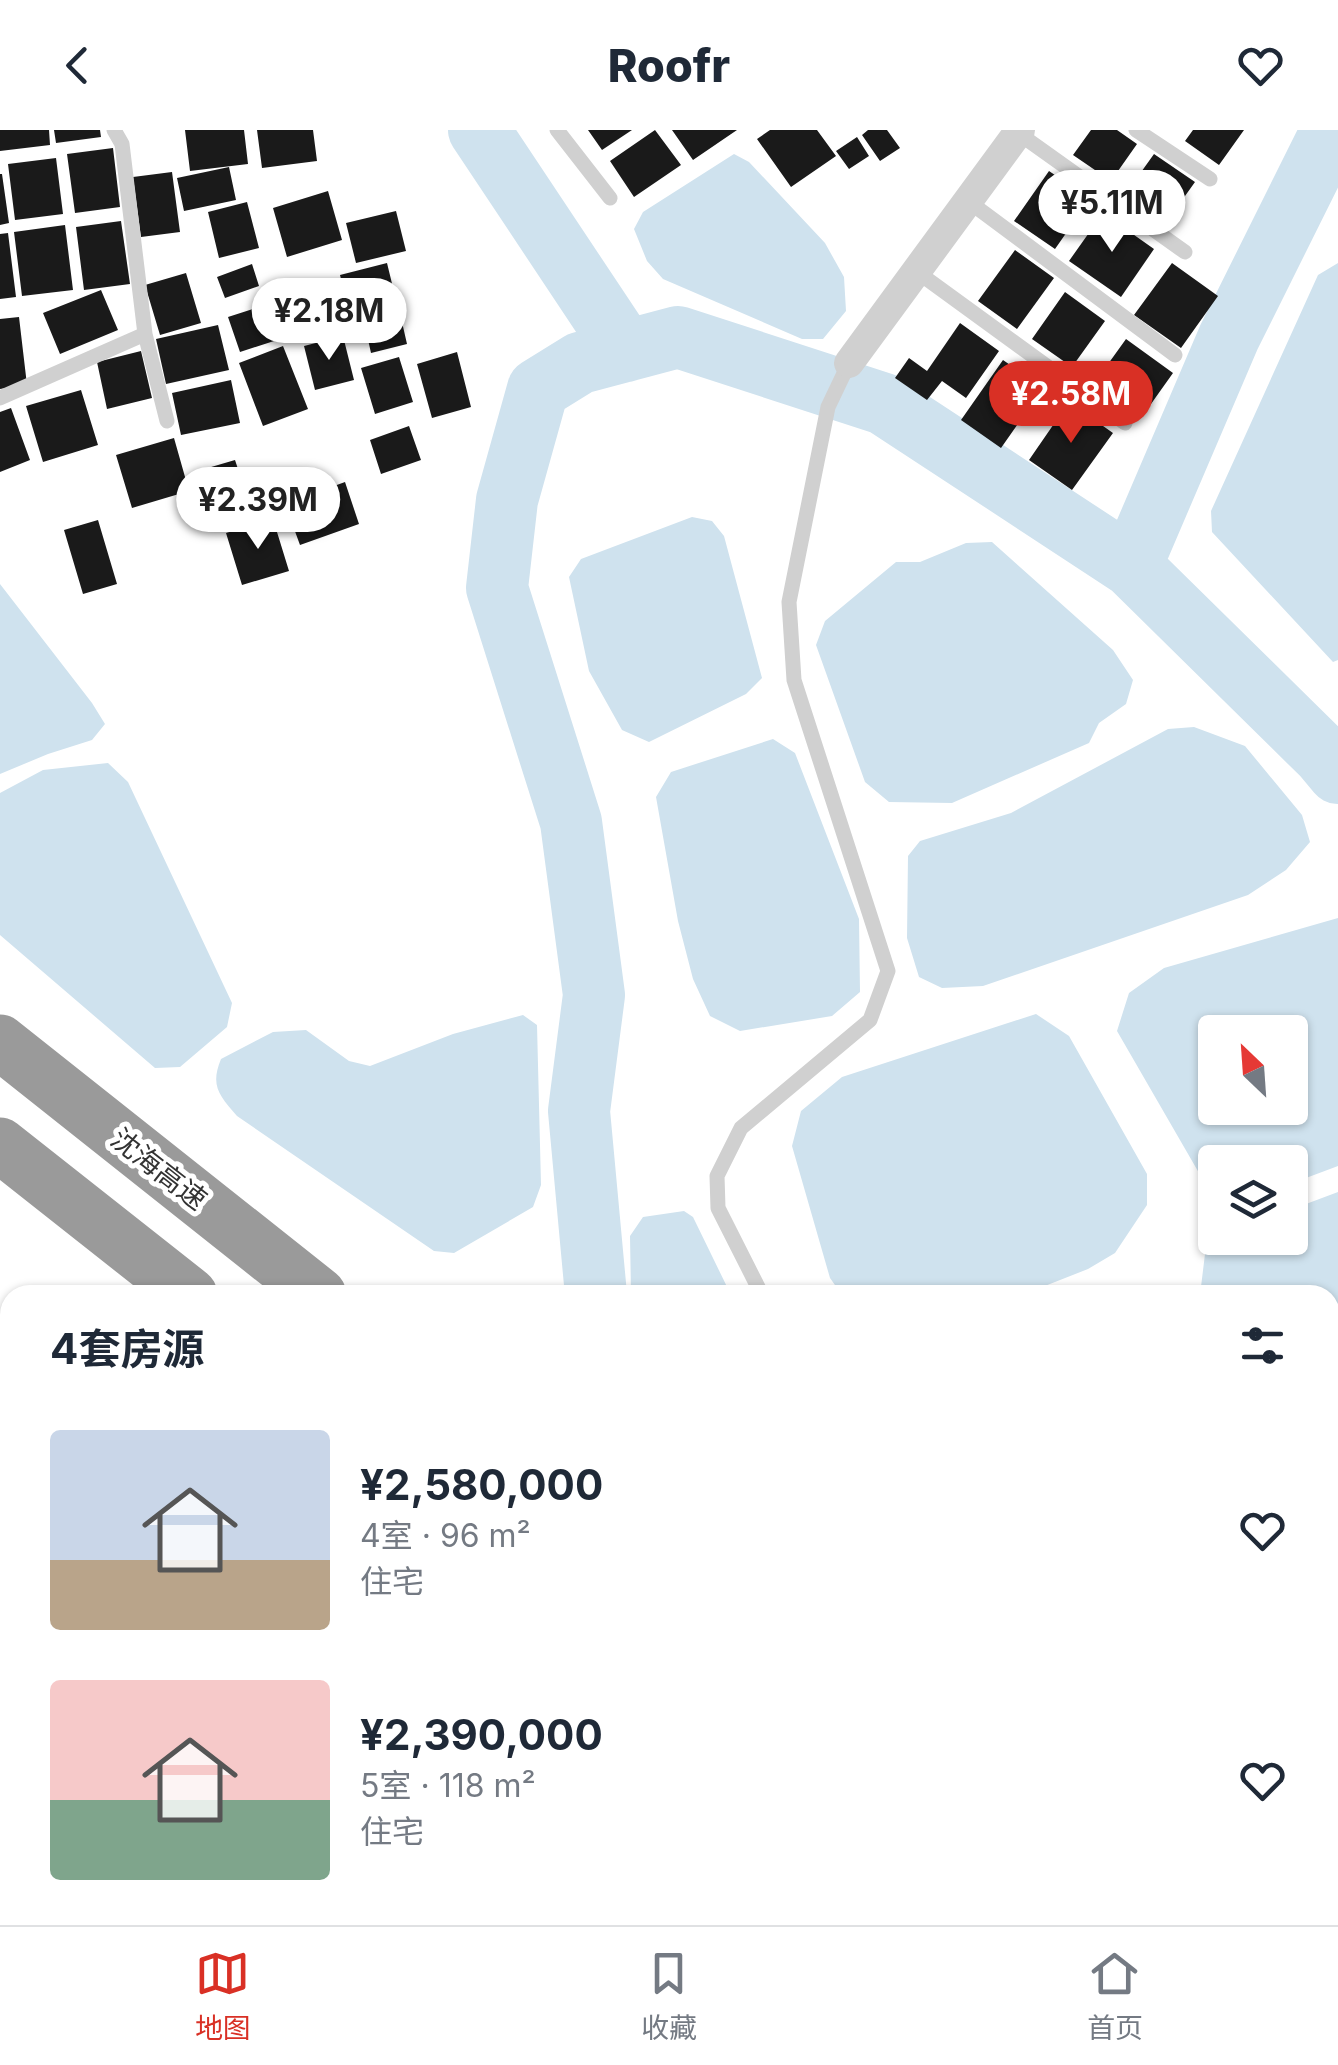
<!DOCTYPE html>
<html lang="zh">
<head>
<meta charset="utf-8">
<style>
	:root { --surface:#fff; --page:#f2f2f3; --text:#1f2937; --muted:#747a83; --line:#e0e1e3; --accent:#d93025 }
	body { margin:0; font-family:Inter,"Noto Sans SC",sans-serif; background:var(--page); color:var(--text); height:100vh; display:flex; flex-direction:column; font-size:38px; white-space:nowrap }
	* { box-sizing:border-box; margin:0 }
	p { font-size:32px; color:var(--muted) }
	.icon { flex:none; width:55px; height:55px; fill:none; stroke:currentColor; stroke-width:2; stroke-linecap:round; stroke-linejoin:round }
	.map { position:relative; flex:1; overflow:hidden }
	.details { position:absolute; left:0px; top:1155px; width:1340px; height:640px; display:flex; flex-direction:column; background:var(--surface); border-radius:30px 30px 0 0; box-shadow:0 2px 8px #0004 }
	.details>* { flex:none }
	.needle { width:65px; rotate:335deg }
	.controls { position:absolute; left:1198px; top:885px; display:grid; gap:20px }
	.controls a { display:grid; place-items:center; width:110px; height:110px; border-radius:10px; background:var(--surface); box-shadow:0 2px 8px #0004; font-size:50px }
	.price { position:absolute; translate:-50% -85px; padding:0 22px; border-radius:35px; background:#fff; color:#222; font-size:32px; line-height:65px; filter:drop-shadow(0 2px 5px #0008) }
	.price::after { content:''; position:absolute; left:50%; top:60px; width:30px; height:22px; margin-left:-15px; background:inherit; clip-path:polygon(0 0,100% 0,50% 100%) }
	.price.active { background:var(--accent); color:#fff }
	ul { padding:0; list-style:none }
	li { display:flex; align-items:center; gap:30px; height:250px; padding:0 50px }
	li span { display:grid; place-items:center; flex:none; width:280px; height:200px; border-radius:10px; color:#555 }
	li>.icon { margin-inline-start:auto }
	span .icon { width:120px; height:120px; fill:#fffc; stroke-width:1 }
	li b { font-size:42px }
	h2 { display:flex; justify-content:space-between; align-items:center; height:120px; padding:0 50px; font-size:42px }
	header { display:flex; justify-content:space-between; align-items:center; height:130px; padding:0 50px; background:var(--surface); font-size:45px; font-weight:800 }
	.tab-bar { display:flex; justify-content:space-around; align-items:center; height:140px; border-top:2px solid var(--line); background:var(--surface); font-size:28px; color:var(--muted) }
	.tab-bar a { display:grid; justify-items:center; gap:5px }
	.tab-bar .active { color:var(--accent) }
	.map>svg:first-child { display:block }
	.water { fill:#cfe2ee; fill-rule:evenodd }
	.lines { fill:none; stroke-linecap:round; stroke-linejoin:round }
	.river { stroke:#cfe2ee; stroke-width:62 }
	.building { fill:#1a1a1a }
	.service { stroke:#d0d0d0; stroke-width:15 }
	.minor { stroke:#d0d0d0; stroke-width:30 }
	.motorway { stroke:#9a9a9a; stroke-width:55 }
	.labels { text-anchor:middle; stroke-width:10; stroke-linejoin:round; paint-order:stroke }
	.street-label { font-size:28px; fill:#333; stroke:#fff }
</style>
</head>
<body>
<header><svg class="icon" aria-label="back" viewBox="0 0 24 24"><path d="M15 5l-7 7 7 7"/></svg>Roofr<svg class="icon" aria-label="heart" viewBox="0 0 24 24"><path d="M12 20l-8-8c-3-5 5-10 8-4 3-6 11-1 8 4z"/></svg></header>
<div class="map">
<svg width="1338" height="1795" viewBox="0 0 1338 1795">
	<rect width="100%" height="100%" fill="#fff"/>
	<path class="water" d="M734,24L749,32L825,113L844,147L846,181L823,209H802L663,149L647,131L634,99L643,82Z
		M1338,133V530L1333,532L1212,402L1211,381L1318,145Z
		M692,387L712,391L724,406L762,548L746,564L649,612L622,600L589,541L569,447L581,429Z
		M992,412L1113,520L1133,550L1126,574L1099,593L1089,613L952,673L889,672L865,652L816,515L825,491L896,432H920L966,413Z
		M0,454L92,573L105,594L92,610L48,624L0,644Z
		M1194,597L1245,616L1302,685L1310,712L1286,740L1248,765L983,856L942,858L919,847L907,808L908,726L920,711L1011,683L1168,599Z
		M773,609L795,623L859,789L860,862L832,886L740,901L710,886L693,849L678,791L656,667L671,642Z
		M108,633L128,652L232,873L227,897L180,937L155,938L0,805V663L43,640Z
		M1338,788V1036L1290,1054V1032H1215V1063L1210,1062L1117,901L1129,863L1164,838ZM1215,902H1290V978H1215Z
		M1036,884L1069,906L1147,1044V1075L1115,1123L1088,1139L1022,1165H842L830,1148L792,1016L801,981L842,947Z
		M523,885L537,895L541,1055L533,1077L454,1123L434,1121L237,986C219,965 210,956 221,929L273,902L306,900L349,931L370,936L453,904Z
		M1338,1062V1278L1330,1280V1165H1200L1205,1124L1219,1108H1290V1080Z
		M684,1081L693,1087L731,1165H631L630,1106L643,1087Z
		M0,1194L10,1202V1418L0,1427Z
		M1338,1293V1446L1330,1449V1295Z
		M10,1485V1744L0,1747V1498Z
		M10,1771V1785H43L59,1795H0V1774Z
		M103,1785H400L393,1795H118L105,1790Z
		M428,1785H646L651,1795H421Z"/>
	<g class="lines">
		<path class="river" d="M479,0L626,221
			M1131,436L1229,207L1332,0
			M596,1165L579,981L594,865L571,692L497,458L507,370L538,259L580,233L678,207L884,274L1131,436L1323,625L1338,643
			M711,1785L715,1795"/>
	</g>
	<path class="building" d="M0,0H49L50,15L0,21Z
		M54,0H100L101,7L56,13Z
		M185,0H244L248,34L190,41Z
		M257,0H313L317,31L262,38Z
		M588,0H632L602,20Z
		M655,0L681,35L634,67L610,31Z
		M672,0H737L693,30Z
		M770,0H817L836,26L791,57L757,9Z
		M868,0H887L900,18L880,31L862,5Z
		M1091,0H1117L1137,14L1111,51L1073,25Z
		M1193,0H1244L1219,35L1185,11Z
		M857,7L869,26L849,39L836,21Z
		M113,18L120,77L75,83L67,24Z
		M1154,24L1195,52L1165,94L1124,66Z
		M56,28L63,84L15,90L8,34Z
		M229,37L236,70L184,81L177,48Z
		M1049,41L1090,69L1055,119L1014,91Z
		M172,42L180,102L141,107L133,47Z
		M0,44H2L9,93L0,95Z
		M328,61L342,110L287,127L273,78Z
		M247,72L259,118L219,128L208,82Z
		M396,81L406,121L356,133L346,93Z
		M1103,83L1154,119L1121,167L1069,131Z
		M121,91L130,154L84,160L76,97Z
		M65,95L73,160L22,166L14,102Z
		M8,103L16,167L0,169V104Z
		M1015,120L1054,148L1017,199L978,171Z
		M387,133L396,170L349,182L340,145Z
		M1172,133L1218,166L1181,218L1134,185Z
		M252,134L259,156L225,168L217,147Z
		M186,143L201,193L160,205L145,155Z
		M337,153L347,196L304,205L294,162Z
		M101,160L118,200L60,224L43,183Z
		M1065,162L1105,191L1072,237L1032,209Z
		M262,176L274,211L240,222L228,187Z
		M399,179L407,214L371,223L363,187Z
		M19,187L27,255L0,259V189Z
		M960,193L999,221L966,268L942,251L927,270L895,248L909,228L927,241Z
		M218,195L229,240L166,254L156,209Z
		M343,206L354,250L315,260L304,216Z
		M1126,209L1173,243L1141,288L1093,255Z
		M283,216L308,279L263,296L239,233Z
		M141,221L152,268L107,279L97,232Z
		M457,222L471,277L432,288L417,234Z
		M399,227L413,272L375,284L361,238Z
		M1003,230L1043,258L1001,318L961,290Z
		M231,250L240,293L181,305L172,263Z
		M81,260L98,315L43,332L26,276Z
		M1069,272L1113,303L1072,360L1029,330Z
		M11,278L30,330L0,342V282Z
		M409,296L421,330L381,344L370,310Z
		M174,308L189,361L132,378L116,325Z
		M235,330L245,360L210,371L201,340Z
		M345,352L359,394L300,415L285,374Z
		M273,389L289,441L242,455L226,403Z
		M98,390L117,454L83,464L64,400Z"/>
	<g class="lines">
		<path class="service" d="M114,0L122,14L145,204L167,291
			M557,0L610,68
			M1136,0L1210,49
			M1018,3L1185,122
			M968,71L1175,225
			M916,141L1125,293
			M0,268L145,204
			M762,1165L718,1078L717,1046L741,998L870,890L888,841L794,550L789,472L828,277L849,233
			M1307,1785L1321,1795"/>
		<path class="minor" d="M849,233L1020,0"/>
		<path class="motorway" d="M0,912L319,1165
			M0,1015L190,1165
			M1011,1785L1025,1795
			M1150,1785L1164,1795"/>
	</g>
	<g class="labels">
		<g class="street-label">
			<text transform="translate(159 1039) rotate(38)" y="10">沈海高速</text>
		</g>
	</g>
</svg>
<div class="controls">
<a><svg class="needle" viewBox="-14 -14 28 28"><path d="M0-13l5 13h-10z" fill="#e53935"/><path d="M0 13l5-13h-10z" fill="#747a83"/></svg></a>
<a><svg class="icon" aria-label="layers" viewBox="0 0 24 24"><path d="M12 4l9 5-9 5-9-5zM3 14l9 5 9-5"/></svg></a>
</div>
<b class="price" style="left:1112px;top:125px">¥5.11M</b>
<b class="price" style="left:329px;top:233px">¥2.18M</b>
<b class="price active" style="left:1071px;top:316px">¥2.58M</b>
<b class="price" style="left:258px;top:422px">¥2.39M</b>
<section class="details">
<h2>4套房源<svg class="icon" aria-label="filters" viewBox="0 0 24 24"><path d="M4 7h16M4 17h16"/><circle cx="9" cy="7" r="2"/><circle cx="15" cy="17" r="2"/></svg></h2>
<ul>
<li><span style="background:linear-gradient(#c9d6e8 65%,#b9a48a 0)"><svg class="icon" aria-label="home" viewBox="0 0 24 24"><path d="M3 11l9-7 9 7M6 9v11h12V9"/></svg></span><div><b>¥2,580,000</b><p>4室 · 96 m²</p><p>住宅</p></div><svg class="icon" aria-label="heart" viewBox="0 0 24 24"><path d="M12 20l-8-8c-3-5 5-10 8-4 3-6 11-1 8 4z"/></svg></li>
<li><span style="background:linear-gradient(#f6c9c9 60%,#7fa58c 0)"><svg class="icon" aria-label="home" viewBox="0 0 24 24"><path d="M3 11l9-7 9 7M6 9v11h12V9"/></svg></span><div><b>¥2,390,000</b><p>5室 · 118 m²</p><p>住宅</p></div><svg class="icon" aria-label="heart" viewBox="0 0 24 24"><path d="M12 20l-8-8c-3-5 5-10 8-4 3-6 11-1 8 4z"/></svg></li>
</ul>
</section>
</div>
<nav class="tab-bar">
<a class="active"><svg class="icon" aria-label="map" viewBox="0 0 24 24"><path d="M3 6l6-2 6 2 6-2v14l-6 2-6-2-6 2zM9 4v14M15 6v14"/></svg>地图</a>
<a><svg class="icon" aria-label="saved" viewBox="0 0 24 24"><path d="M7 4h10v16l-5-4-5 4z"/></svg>收藏</a>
<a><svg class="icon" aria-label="home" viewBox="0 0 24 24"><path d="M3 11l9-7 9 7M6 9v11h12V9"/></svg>首页</a>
</nav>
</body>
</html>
